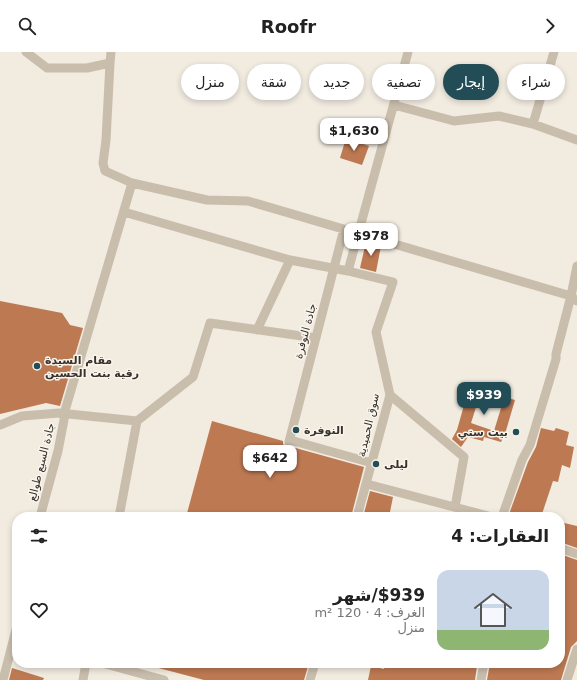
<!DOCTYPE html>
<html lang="ar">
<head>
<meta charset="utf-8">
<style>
	:root { --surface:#fff; --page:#f6f6f6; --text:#222; --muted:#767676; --accent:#234d56 }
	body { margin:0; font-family:"DejaVu Sans",Vazirmatn,sans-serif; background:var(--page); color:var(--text); direction:rtl; height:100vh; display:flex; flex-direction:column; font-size:15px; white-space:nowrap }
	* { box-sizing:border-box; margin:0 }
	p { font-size:13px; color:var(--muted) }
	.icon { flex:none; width:22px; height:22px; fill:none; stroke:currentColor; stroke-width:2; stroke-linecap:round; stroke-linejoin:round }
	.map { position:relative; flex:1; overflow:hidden; direction:ltr }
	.details { position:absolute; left:12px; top:460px; width:553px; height:156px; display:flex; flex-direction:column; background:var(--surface); border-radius:16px; box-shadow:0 2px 6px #0003; direction:rtl }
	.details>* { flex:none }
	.guide { position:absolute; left:12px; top:12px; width:553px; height:36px; direction:rtl; display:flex; gap:8px }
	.price { position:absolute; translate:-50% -34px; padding:0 9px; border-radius:8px; background:#fff; color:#222; font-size:13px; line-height:26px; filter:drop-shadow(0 1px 2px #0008) }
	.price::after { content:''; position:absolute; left:50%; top:24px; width:12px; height:9px; margin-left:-6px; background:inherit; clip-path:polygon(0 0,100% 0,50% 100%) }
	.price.selected { background:var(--accent); color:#fff }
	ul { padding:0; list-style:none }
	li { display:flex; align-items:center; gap:12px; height:100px; padding:0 16px }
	li span { display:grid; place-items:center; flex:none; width:112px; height:80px; border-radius:12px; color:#555 }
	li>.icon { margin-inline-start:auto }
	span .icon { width:48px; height:48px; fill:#fffc; stroke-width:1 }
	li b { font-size:17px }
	h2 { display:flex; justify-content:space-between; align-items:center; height:48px; padding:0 16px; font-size:17px }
	.pill { padding:0 14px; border-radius:18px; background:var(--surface); box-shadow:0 2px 6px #0003; font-size:14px; line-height:36px }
	.pill.selected { background:var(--accent); color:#fff }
	header { display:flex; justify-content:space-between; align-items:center; height:52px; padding:0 16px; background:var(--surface); font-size:18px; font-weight:700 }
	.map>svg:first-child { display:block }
	.building { fill:#bd7952; fill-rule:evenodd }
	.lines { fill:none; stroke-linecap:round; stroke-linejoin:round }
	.street { stroke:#c9bdac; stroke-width:9 }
	.poi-dot { fill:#234d56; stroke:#f9f5ec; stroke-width:1.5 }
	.labels { text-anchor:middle; stroke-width:3; stroke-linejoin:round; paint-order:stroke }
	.street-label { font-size:11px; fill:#38302b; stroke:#f9f5ec }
	.poi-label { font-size:11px; font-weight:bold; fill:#38302b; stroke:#f9f5ec; text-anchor:start }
</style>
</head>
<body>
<header><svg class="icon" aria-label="forward" viewBox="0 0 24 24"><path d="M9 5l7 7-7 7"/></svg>Roofr<svg class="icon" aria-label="search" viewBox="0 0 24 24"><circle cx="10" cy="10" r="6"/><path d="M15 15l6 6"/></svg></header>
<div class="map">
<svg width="577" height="628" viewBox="0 0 577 628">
	<rect width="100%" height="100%" fill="#f1ebe0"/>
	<path class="building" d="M346,86L369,94L362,113L340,106Z
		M366,190L381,194L376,220L360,216Z
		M0,249L62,261L70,273L83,276L60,354L46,351L0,362Z
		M470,332L482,336V339L515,348L505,382L501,390L484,385L483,389L468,385L461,395L452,387L457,378ZM478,349L501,356L494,379L471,371Z
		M212,369L283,389V392L287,396L292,395L364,415L351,465H186Z
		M541,376L554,379L556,376L569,380L566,393L574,395L570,416L562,413L558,430L553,429L541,465H508L528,410L536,395Z
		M370,439L393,445L389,465H363Z
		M560,470L577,474V496L560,490Z
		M560,502L577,508V589L571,595L561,628H487L490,611H560V595L565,579L560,577Z
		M152,611H309L304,628H204L151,614Z
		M385,611H467L477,614L475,628H368L371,614L384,617Z
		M12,616L44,626L43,628H9Z"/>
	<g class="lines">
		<path class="street" d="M26,0L47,16H87L110,11L106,88L103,111L105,119L132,131L64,362V368L58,399L40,465
			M110,11L111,0
			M394,53L454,69L499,64L533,72L554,0
			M533,72L577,88
			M132,131L207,148L248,149L571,244L577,249
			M124,160L290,208L348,219
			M257,278L290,208
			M390,343L464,405L455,455
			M0,373L22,364L59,361L137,369
			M290,388L372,411
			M289,390L344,177
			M367,432L492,465
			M119,465L137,369L193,325L210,271L316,286
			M357,465L390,343L376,280L393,230L348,219L408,0
			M502,465L522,408L530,393L556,307V302L571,244L577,214
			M560,496L577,502
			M102,611L164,628
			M3,628L17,574
			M83,628L86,611
			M310,628L315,611
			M481,628L484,611H483
			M567,628L577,597"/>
	</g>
	<g class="poi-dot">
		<circle cx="37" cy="314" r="4"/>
		<circle cx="296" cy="378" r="4"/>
		<circle cx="516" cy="380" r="4"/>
		<circle cx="376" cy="412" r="4"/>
	</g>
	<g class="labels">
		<g class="street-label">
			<text transform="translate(305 279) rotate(-75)" y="4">جادة النوفرة</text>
			<text transform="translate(368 373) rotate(-77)" y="4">سوق الحميدية</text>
			<text transform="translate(41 410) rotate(-76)" y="4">جادة السبع طوالع</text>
		</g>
		<g class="poi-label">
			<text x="45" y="312">مقام السيدة<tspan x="45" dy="13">رقية بنت الحسين</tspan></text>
			<text x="304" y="382">النوفرة</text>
			<text x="508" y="384" text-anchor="end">بيت ستي</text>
			<text x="384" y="416">ليلى</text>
		</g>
	</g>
</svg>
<b class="price" style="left:354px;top:100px">$1,630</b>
<b class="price" style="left:371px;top:205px">$978</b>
<b class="price selected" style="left:484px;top:364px">$939</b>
<b class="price" style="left:270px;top:427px">$642</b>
<div class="guide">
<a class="pill">شراء</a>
<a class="pill selected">إيجار</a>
<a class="pill">تصفية</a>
<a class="pill">جديد</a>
<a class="pill">شقة</a>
<a class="pill">منزل</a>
</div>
<section class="details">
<h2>العقارات: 4<svg class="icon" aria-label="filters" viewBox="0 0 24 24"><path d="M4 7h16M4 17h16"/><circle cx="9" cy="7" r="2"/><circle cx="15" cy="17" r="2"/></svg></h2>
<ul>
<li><span style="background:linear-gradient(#c9d6e8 75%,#8fb573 0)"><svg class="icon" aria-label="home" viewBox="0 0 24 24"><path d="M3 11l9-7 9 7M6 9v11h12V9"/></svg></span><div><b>$939/شهر</b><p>الغرف: 4 · 120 m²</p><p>منزل</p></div><svg class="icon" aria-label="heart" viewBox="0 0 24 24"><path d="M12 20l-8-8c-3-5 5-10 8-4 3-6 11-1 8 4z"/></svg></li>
</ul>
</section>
</div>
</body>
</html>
